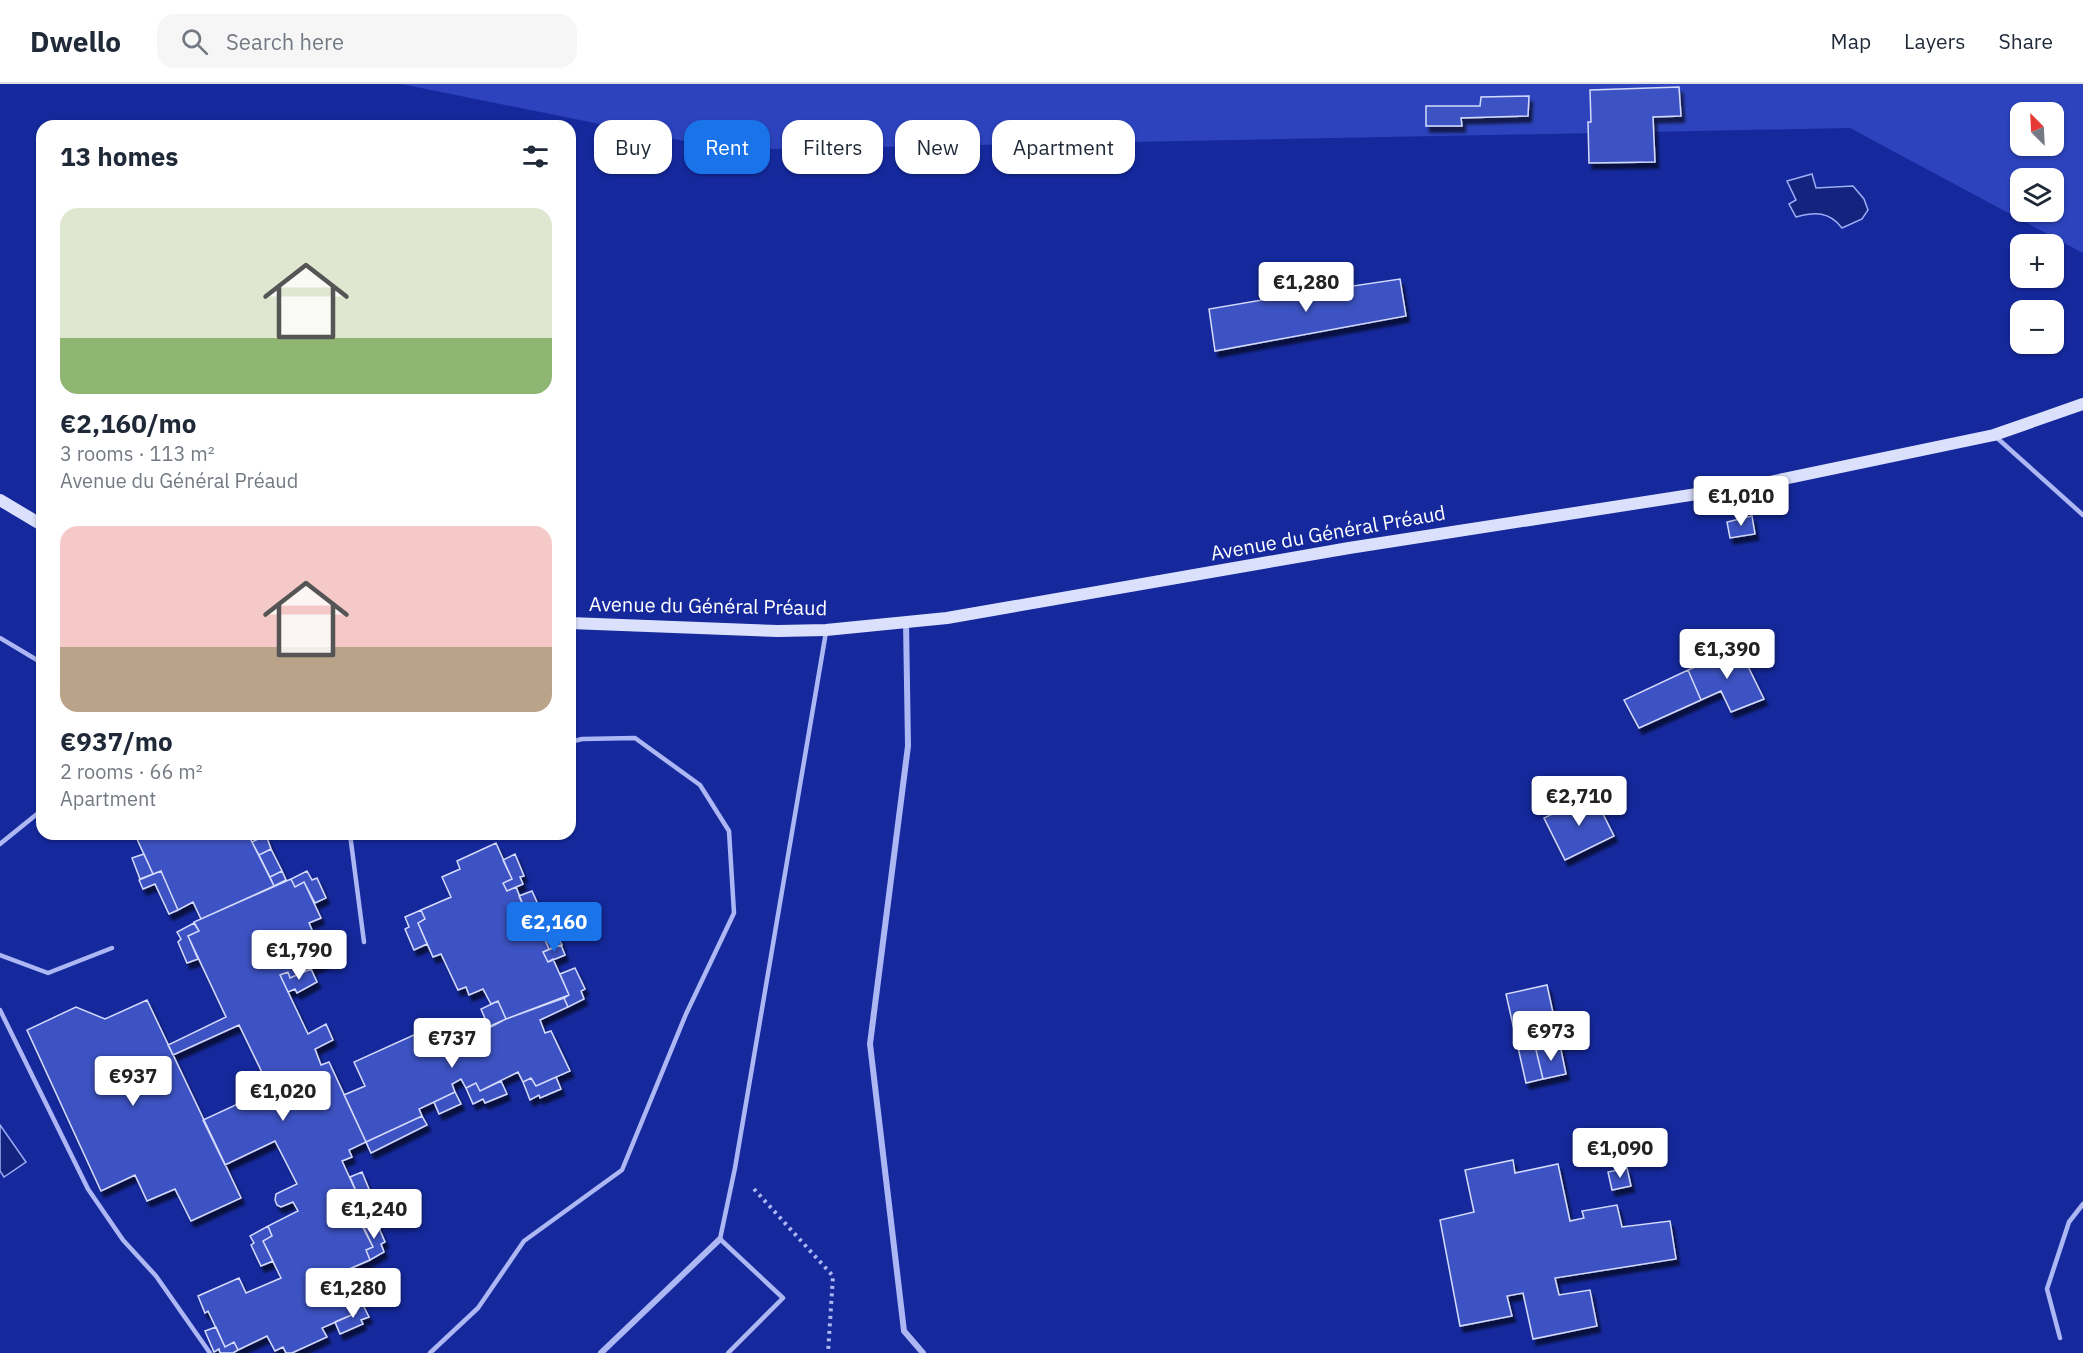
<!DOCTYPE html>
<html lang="en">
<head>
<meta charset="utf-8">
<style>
	:root { --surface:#fff; --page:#f6f6f7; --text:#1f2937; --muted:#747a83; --line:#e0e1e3; --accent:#1a73e8 }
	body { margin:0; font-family:"IBM Plex Sans",sans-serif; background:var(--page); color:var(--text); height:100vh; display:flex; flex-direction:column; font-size:22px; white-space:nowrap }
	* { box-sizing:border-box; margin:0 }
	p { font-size:20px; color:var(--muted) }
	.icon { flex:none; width:33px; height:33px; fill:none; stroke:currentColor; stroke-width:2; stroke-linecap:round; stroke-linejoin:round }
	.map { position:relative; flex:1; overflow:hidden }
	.sheet { position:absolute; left:36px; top:36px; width:540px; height:720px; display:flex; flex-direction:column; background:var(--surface); border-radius:18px; box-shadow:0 2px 4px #0004 }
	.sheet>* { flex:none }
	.banner { position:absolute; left:594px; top:36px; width:570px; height:54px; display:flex; gap:12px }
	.needle { width:39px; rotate:336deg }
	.controls { position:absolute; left:2010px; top:18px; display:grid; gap:12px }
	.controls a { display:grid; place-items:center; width:54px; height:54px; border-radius:12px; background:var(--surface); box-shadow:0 2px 4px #0004; font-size:30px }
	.price { position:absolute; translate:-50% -51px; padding:0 14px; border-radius:6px; background:#fff; color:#222; font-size:20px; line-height:39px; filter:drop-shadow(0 2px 3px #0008) }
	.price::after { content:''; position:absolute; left:50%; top:36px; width:18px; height:14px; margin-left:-9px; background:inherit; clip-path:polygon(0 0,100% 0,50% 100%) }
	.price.selected { background:var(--accent); color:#fff }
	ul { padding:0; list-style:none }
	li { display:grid; align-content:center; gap:12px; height:318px; padding:0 24px }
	li span { display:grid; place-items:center; height:186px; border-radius:18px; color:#555 }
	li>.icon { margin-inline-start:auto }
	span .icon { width:108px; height:108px; fill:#fffc; stroke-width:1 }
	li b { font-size:26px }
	h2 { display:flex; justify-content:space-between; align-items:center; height:72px; padding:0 24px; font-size:26px }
	.tag { padding:0 21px; border-radius:18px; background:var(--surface); box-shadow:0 2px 4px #0004; font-size:21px; line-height:54px }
	.tag.selected { background:var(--accent); color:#fff }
	header { display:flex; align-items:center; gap:36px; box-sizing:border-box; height:84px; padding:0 30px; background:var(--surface); border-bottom:2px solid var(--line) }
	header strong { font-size:28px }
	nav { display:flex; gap:33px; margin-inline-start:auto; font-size:21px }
	.search { width:420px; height:54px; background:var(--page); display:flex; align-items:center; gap:15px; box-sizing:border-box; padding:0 21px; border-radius:18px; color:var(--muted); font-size:22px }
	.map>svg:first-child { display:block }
	.green { fill:#2c43bd; fill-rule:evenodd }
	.water { fill:#14237e; stroke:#9eadf6; stroke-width:1.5 }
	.building { fill:#3e53c3; stroke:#d4dbfd; stroke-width:1.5; filter:url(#shadow) }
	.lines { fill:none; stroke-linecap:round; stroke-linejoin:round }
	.path { stroke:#acb7f3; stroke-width:4; stroke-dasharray:3 4.5; stroke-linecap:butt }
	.lane { stroke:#acb7f3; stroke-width:4.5 }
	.street { stroke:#acb7f3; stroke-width:6 }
	.secondary { stroke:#dbe0fd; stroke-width:12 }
	.labels { text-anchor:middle; stroke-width:5; stroke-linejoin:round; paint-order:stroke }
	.street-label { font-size:20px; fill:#fff; stroke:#15299d }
</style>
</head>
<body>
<header>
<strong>Dwello</strong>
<div class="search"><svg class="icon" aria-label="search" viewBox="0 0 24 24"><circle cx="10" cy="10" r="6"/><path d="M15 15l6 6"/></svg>Search here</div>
<nav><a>Map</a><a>Layers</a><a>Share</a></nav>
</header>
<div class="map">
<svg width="2083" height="1269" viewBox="0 0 2083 1269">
	<defs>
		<filter id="shadow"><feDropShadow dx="3.5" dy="6" stdDeviation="1.5" flood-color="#0009"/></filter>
	</defs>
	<rect width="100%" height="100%" fill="#15299d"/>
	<path class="green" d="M401,0H2083V169L1850,44L728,66ZM2020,28H2054V62H2020ZM2020,94H2054V128H2020Z"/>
	<path class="water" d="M1812,90L1816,104L1853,102L1864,115L1868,126L1862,135L1842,144C1829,127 1815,128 1796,133L1789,120L1796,116L1787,97Z
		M0,1041L26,1078L4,1093L0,1087Z"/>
	<path class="building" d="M1679,3L1681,32L1653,33L1655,78L1589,79L1588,38H1591L1590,6Z
		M1529,12L1528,32L1461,34L1462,42H1426V22H1480L1481,13Z
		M1331,195L1333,205L1400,195L1406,232L1215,267L1209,225L1320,206L1318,198Z
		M1752,432L1755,450L1730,454L1727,438Z
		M1739,564L1764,615L1731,628L1721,607L1701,616L1688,586Z
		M1688,586L1701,616L1639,644L1624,616Z
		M1593,710L1614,752L1565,776L1544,734Z
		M143,750H248L274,802L201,835L193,818L178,826L161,787L153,790L136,753Z
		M266,751L271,765L259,771L252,758Z
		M496,759L512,795L503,799L507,807L516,803L528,833L534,830L549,865L543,868L548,878L553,875L569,911L506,935L498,917L491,920L483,905L469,911L466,903L458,906L441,870L433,873L418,839L425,835L421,826L451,813L442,793L460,785L457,777Z
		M271,765L282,787L270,793L259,771Z
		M144,770L153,790L140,795L132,774Z
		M515,770L524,792L520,793L523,800L507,807L503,799L512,795L503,776Z
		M161,787L178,826L169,830L155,800L143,805L139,796Z
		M282,787L286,796L274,802L270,793Z
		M307,787L312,796L317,794L326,814L315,819L304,798L295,803L291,795Z
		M291,795L295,803L304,798L321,834L309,839L326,878L290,894L288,888L280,891L308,950L326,940L333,956L315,965L321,981L329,978L366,1058L349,1066L352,1073L342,1077L359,1114L352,1117L373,1163L366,1166L370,1176L347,1186L361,1217L352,1220L356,1229L322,1244L327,1253L292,1269H286L283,1263L275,1267L267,1252L238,1266L234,1258L225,1263L208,1227L205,1229L198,1212L239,1194L246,1209L281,1194L263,1157L272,1152L268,1142L298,1127L293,1118L281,1123L277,1121L275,1116L276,1110L297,1100L275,1057L225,1081L203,1036L270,1005L239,941L173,971L168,961L226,933L188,852L199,847L194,838Z
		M532,807L541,827L528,833L519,812Z
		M421,826L425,835L418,839L427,860L414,866L405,845L409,843L405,833Z
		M194,839L199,847L188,852L198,875L187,879L178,858L181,855L177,848Z
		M552,840L562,861L549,865L540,845Z
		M561,861L565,871L548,878L543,868Z
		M575,884L585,905L581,907L584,915L568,923L564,914L569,911L560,890Z
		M311,885L317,898L297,909L295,905L288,908L280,891L288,888L290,894Z
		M1547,901L1560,961L1536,966L1543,995L1526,999L1506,910Z
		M564,914L568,923L540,936L545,949L551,947L570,987L536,1002L531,994L523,998L518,988L480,1007L476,999L466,1004L461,995L452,1000L455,1008L419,1025L422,1032L366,1058L344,1011L365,1002L354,978L416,950L422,963L453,948L457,957L506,935Z
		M147,916L241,1114L191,1137L175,1105L147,1117L135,1091L101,1107L27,946L76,923L105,935Z
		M498,917L506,935L489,944L481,925Z
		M1560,961L1566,990L1543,995L1536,966Z
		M556,993L561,1005L540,1014L539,1011L530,1016L523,998L531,994L536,1002Z
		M501,997L507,1010L485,1019L483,1015L473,1020L466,1004L476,999L480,1007Z
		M455,1008L461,1020L439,1030L434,1018Z
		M422,1032L427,1041L371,1069L366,1058Z
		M1513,1076L1515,1089L1558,1080L1570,1137L1584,1134L1582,1127L1617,1121L1622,1143L1670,1137L1676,1175L1555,1194L1559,1211L1590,1206L1597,1242L1533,1255L1523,1209L1507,1212L1512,1232L1460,1242L1440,1136L1474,1128L1465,1086Z
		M1627,1084L1631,1102L1612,1106L1608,1088Z
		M362,1088L371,1110L367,1111L371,1119L356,1128L352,1117L359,1114L350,1093Z
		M376,1137L385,1158L381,1160L384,1168L370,1176L366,1166L373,1163L362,1142Z
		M268,1142L272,1152L263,1157L273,1177L261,1182L251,1161L254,1159L250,1152Z
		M361,1217L369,1233L361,1236L363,1240L340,1250L335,1238L356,1229L352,1220Z
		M216,1243L225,1263L234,1258L238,1266L233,1269H220L219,1265L214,1268L205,1247Z"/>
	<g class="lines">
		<path class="path" d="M754,1105L833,1192L828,1269"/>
		<path class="lane" d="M1996,353L2083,431
			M0,554L42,579
			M350,750L364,858
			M0,760L42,726
			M0,871L48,889L112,864
			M0,926L88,1105L123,1156L156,1192L210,1269
			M2060,1254L2047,1205L2069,1138L2083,1120
			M430,1269L478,1224L524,1157L622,1086L686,930L734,829L729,747L700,701L635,654L582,655L570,658
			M728,1269L783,1214L720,1155L735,1084L826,548"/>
		<path class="street" d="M906,538L908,662L870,960L904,1247L923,1269
			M601,1269L720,1155"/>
		<path class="secondary" d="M0,416L42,441
			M570,539L778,547L826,546L947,534L1349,464L1755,401L1994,351L2083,320"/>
	</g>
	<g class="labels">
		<g class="street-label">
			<text transform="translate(1328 449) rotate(-10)" y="7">Avenue du Général Préaud</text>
			<text transform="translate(708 522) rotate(1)" y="7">Avenue du Général Préaud</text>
		</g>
	</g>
</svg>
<div class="controls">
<a><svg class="needle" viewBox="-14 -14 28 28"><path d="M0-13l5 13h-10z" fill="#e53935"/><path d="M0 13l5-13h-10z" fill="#747a83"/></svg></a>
<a><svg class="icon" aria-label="layers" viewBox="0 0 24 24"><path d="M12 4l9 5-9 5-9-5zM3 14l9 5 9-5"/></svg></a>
<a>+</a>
<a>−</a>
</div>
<b class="price" style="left:1306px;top:229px">€1,280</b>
<b class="price" style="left:1741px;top:443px">€1,010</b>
<b class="price" style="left:1727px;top:596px">€1,390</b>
<b class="price" style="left:1579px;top:743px">€2,710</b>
<b class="price selected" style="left:554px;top:869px">€2,160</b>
<b class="price" style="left:299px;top:897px">€1,790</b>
<b class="price" style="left:1551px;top:978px">€973</b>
<b class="price" style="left:452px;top:985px">€737</b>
<b class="price" style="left:133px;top:1023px">€937</b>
<b class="price" style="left:283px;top:1038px">€1,020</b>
<b class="price" style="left:1620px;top:1095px">€1,090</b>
<b class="price" style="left:374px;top:1156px">€1,240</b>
<b class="price" style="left:353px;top:1235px">€1,280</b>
<div class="banner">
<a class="tag">Buy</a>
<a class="tag selected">Rent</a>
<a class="tag">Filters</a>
<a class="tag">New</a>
<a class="tag">Apartment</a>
</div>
<section class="sheet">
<h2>13 homes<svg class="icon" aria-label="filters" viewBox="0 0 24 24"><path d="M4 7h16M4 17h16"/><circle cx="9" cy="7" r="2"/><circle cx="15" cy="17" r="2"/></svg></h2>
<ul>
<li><span style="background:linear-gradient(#dfe7d0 70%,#8fb573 0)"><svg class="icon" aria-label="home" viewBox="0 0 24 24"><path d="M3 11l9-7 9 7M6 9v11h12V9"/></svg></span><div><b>€2,160/mo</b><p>3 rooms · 113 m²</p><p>Avenue du Général Préaud</p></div></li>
<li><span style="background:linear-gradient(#f6c9c9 65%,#b9a48a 0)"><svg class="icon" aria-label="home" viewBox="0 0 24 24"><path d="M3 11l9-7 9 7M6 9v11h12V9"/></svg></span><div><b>€937/mo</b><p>2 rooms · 66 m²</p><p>Apartment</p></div></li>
</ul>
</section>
</div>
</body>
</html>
